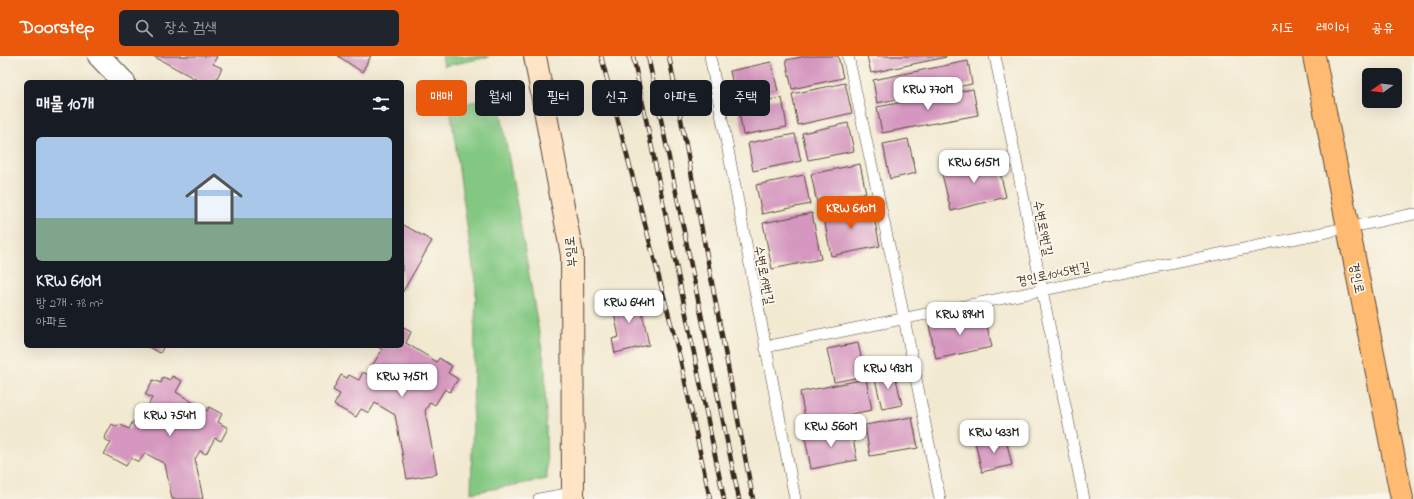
<!DOCTYPE html>
<html lang="ko">
<head>
<meta charset="utf-8">
<style>
	:root { --surface:#171b24; --page:#20242c; --text:#f1f3f6; --muted:#9ea1a6; --accent:#ea580c }
	body { margin:0; font-family:"Indie Flower","Poor Story",sans-serif; background:var(--page); color:var(--text); height:100vh; display:flex; flex-direction:column; font-size:15px; white-space:nowrap }
	* { box-sizing:border-box; margin:0 }
	p { font-size:13px; color:var(--muted) }
	.icon { flex:none; width:22px; height:22px; fill:none; stroke:currentColor; stroke-width:2; stroke-linecap:round; stroke-linejoin:round }
	.map { position:relative; flex:1; overflow:hidden }
	.details { position:absolute; left:24px; top:24px; width:380px; height:268px; display:flex; flex-direction:column; background:var(--surface); border-radius:6px; box-shadow:0 4px 16px #0002 }
	.details>* { flex:none }
	.top-card { position:absolute; left:416px; top:24px; width:380px; height:36px; display:flex; gap:8px }
	.needle { width:26px; rotate:255deg }
	.controls { position:absolute; left:1362px; top:12px; display:grid; gap:8px }
	.controls a { display:grid; place-items:center; width:40px; height:40px; border-radius:6px; background:var(--surface); box-shadow:0 4px 16px #0002; font-size:20px }
	.price { position:absolute; translate:-50% -34px; padding:0 9px; border-radius:8px; background:#fff; color:#222; font-size:13px; line-height:26px; filter:drop-shadow(0 1px 2px #0008) }
	.price::after { content:''; position:absolute; left:50%; top:24px; width:12px; height:9px; margin-left:-6px; background:inherit; clip-path:polygon(0 0,100% 0,50% 100%) }
	.price.selected { background:var(--accent); color:#fff }
	ul { padding:0; list-style:none }
	li { display:grid; align-content:center; gap:8px; height:212px; padding:0 12px }
	li span { display:grid; place-items:center; height:124px; border-radius:6px; color:#555 }
	li>.icon { margin-inline-start:auto }
	span .icon { width:72px; height:72px; fill:#fffc; stroke-width:1 }
	li b { font-size:17px }
	h2 { display:flex; justify-content:space-between; align-items:center; height:48px; padding:0 12px; font-size:17px }
	.pill { padding:0 14px; border-radius:6px; background:var(--surface); box-shadow:0 4px 16px #0002; font-size:14px; line-height:36px }
	.pill.selected { background:var(--accent); color:#fff }
	header { display:flex; align-items:center; gap:24px; box-sizing:border-box; height:56px; padding:0 20px; background:var(--accent); color:#fff }
	header strong { font-size:19px }
	nav { display:flex; gap:22px; margin-inline-start:auto; font-size:14px }
	.search { width:280px; height:36px; background:var(--page); display:flex; align-items:center; gap:10px; box-sizing:border-box; padding:0 14px; border-radius:6px; color:var(--muted); font-size:15px }
	.map>svg:first-child { display:block }
	.green { fill:#83c882; stroke:#5f7950 }
	.building { fill:#d597bf }
	.lines { fill:none; stroke-linecap:round; stroke-linejoin:round }
	.lane-casing { stroke:#564739; stroke-width:12 }
	.street-casing { stroke:#564739; stroke-width:24 }
	.secondary-casing { stroke:#564739; stroke-width:24 }
	.primary-casing { stroke:#564739; stroke-width:24 }
	.lane { stroke:#fff; stroke-width:11 }
	.street { stroke:#fff; stroke-width:22 }
	.secondary { stroke:#ffe4c6; stroke-width:22 }
	.primary { stroke:#ffbb71; stroke-width:22 }
	.rail-casing { stroke:#3b2a1e; stroke-width:4.5 }
	.rail { stroke:#fbf7ec; stroke-width:3; stroke-dasharray:9; stroke-linecap:butt }
	.labels { text-anchor:middle; stroke-width:3.5; stroke-linejoin:round; paint-order:stroke }
	.street-label { font-size:13px; fill:#3b2a1e; stroke:#fbf7ec }
</style>
</head>
<body>
<header>
<strong>Doorstep</strong>
<div class="search"><svg class="icon" aria-label="search" viewBox="0 0 24 24"><circle cx="10" cy="10" r="6"/><path d="M15 15l6 6"/></svg>장소 검색</div>
<nav><a>지도</a><a>레이어</a><a>공유</a></nav>
</header>
<div class="map">
<svg width="1414" height="443" viewBox="0 0 1414 443">
	<rect width="100%" height="100%" fill="#fbf7ec"/>
	<filter id="ink" filterUnits="userSpaceOnUse"><feTurbulence type="fractalNoise" baseFrequency=".025" numOctaves="2"/><feDisplacementMap in="SourceGraphic" scale="8" xChannelSelector="R" yChannelSelector="G"/><feConvolveMatrix kernelMatrix="1 2 1 2 8 2 1 2 1" color-interpolation-filters="sRGB"/></filter>
	<filter id="wash" filterUnits="userSpaceOnUse"><feTurbulence type="fractalNoise" baseFrequency=".012" numOctaves="4" result="noise"/><feDisplacementMap in="SourceGraphic" scale="16" xChannelSelector="R" yChannelSelector="G"/><feGaussianBlur stdDeviation="0.9" result="paint"/><feColorMatrix in="noise" values="0 0 0 0 0 0 0 0 0 0 0 0 0 0 0 0 0 1.4 0 .05"/><feComposite in="paint" operator="in"/></filter>
	<g filter="url(#wash)">
		<rect width="100%" height="100%" fill="#f2e9d1"/>
		<path class="green" d="M442,0H489V1L444,10Z
			M498,40L545,311L547,423L471,437L476,232L450,51Z"/>
		<g id="blocks">
			<path class="building" d="M153,0H217L213,8L222,12L215,26H201Z
				M338,0H371L362,16Z
				M806,0H838L843,22L792,33L786,4Z
				M867,0H946V1L871,17Z
				M968,5L972,28L877,47L873,24Z
				M771,6L778,35L736,44L730,15Z
				M845,27L852,57L798,69L792,38Z
				M973,33L978,59L882,77L877,51Z
				M782,42L787,71L743,79L738,49Z
				M848,67L854,95L808,104L802,77Z
				M795,78L801,105L753,115L748,87Z
				M908,83L916,117L890,123L883,88Z
				M996,100L1006,141L951,155L941,114Z
				M860,108L866,137L817,147L811,118Z
				M804,119L810,148L762,158L756,129Z
				M871,147L880,190L831,200L823,157Z
				M812,157L821,203L772,213L763,167Z
				M402,168L432,185L402,237Z
				M638,237L649,289L615,297L612,283L619,281L611,243Z
				M984,257L992,291L936,303L929,269Z
				M402,271L411,276L406,287L437,306L439,302L452,310L448,317L458,323L450,336L445,333L435,349L430,346L425,355L437,418L407,423L395,359L375,347L369,357L361,353L356,361L334,349L340,338L333,334L341,319L347,322L349,319L359,324L363,316L375,323L379,314L372,310L382,294L377,290H402Z
				M858,287L865,320L834,326L827,293Z
				M147,290H164L160,297Z
				M894,314L902,349L882,353L874,319Z
				M172,320L182,325L176,336L207,355L209,351L222,358L218,366L228,372L221,385L215,382L206,398L200,395L195,403L203,443H172L165,408L145,397L139,406L131,402L126,410L104,398L111,387L104,383L112,368L117,371L119,368L129,373L133,365L145,372L150,363L143,359L152,342L145,338L153,324L161,327L163,321L170,324Z
				M866,323L872,354L806,367L800,336Z
				M912,361L918,392L870,400L865,369Z
				M851,372L857,404L811,413L805,381Z
				M1005,379L1012,409L982,416L975,386Z"/>
		</g>
	</g>
	<g filter="url(#ink)">
		<use href="#blocks" fill-opacity="0" stroke="#564739" stroke-width="1"/>
		<g class="lines">
			<g class="lane-casing">
				<path id="lane" d="M710,0L795,443
					M848,0L896,222L940,443
					M995,0L1084,443
					M765,291L1414,158
					M539,443L572,437"/>
			</g>
			<g class="street-casing">
				<path id="street" d="M99,0L124,26"/>
			</g>
			<g class="secondary-casing">
				<path id="secondary" d="M535,0L572,199L573,443"/>
			</g>
			<g class="primary-casing">
				<path id="primary" d="M1314,0L1402,443"/>
			</g>
			<use href="#lane" class="lane"/>
			<use href="#street" class="street"/>
			<use href="#secondary" class="secondary"/>
			<use href="#primary" class="primary"/>
			<g class="rail-casing">
				<path id="rail" d="M601,0L680,302L710,443
					M633,0L724,443
					M648,0L739,443
					M669,0L753,443"/>
			</g>
			<use href="#rail" class="rail"/>
		</g>
	</g>
	<g class="labels">
		<g class="street-label">
			<text transform="translate(1044 172) rotate(79)" y="5">수변로9번길</text>
			<text transform="translate(570 196) rotate(-96)" y="5">부일로</text>
			<text transform="translate(1053 217) rotate(-12)" y="5">경인로1045번길</text>
			<text transform="translate(765 219) rotate(79)" y="5">수변로19번길</text>
			<text transform="translate(1358 222) rotate(79)" y="5">경인로</text>
		</g>
	</g>
</svg>
<div class="controls">
<a><svg class="needle" viewBox="-14 -14 28 28"><path d="M0-13l5 13h-10z" fill="#e53935"/><path d="M0 13l5-13h-10z" fill="#9ea1a6"/></svg></a>
</div>
<b class="price" style="left:928px;top:55px">KRW 770M</b>
<b class="price" style="left:974px;top:128px">KRW 615M</b>
<b class="price selected" style="left:851px;top:174px">KRW 610M</b>
<b class="price" style="left:629px;top:268px">KRW 644M</b>
<b class="price" style="left:960px;top:280px">KRW 894M</b>
<b class="price" style="left:888px;top:334px">KRW 493M</b>
<b class="price" style="left:402px;top:342px">KRW 715M</b>
<b class="price" style="left:170px;top:381px">KRW 754M</b>
<b class="price" style="left:831px;top:392px">KRW 560M</b>
<b class="price" style="left:994px;top:398px">KRW 433M</b>
<div class="top-card">
<a class="pill selected">매매</a>
<a class="pill">월세</a>
<a class="pill">필터</a>
<a class="pill">신규</a>
<a class="pill">아파트</a>
<a class="pill">주택</a>
</div>
<section class="details">
<h2>매물 10개<svg class="icon" aria-label="filters" viewBox="0 0 24 24"><path d="M4 7h16M4 17h16"/><circle cx="9" cy="7" r="2"/><circle cx="15" cy="17" r="2"/></svg></h2>
<ul>
<li><span style="background:linear-gradient(#a9c7e8 65%,#7fa58c 0)"><svg class="icon" aria-label="home" viewBox="0 0 24 24"><path d="M3 11l9-7 9 7M6 9v11h12V9"/></svg></span><div><b>KRW 610M</b><p>방 2개 · 78 m²</p><p>아파트</p></div></li>
</ul>
</section>
</div>
</body>
</html>
